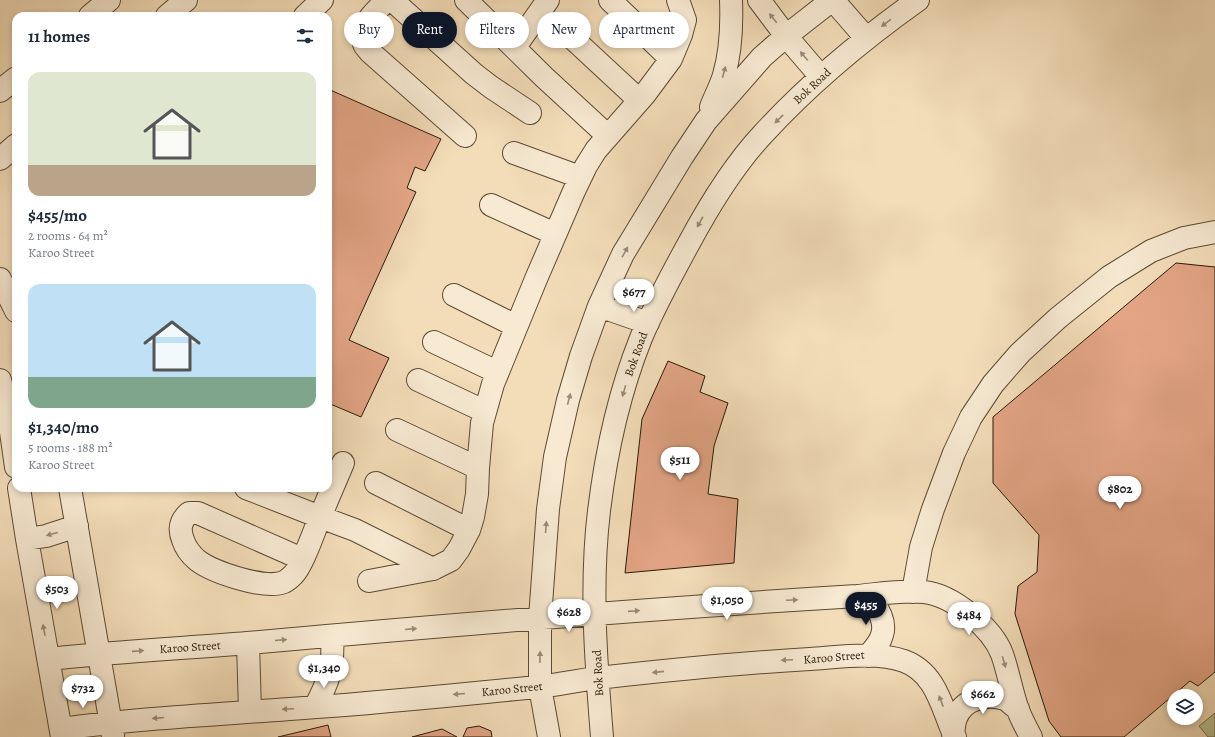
<!DOCTYPE html>
<html lang="en">
<head>
<meta charset="utf-8">
<style>
	:root { --surface:#fff; --page:#f2f2f3; --text:#1f2937; --muted:#747a83; --accent:#111827 }
	body { margin:0; font-family:Alegreya,serif; background:var(--page); color:var(--text); height:100vh; display:flex; flex-direction:column; font-size:15px; white-space:nowrap }
	* { box-sizing:border-box; margin:0 }
	p { font-size:13px; color:var(--muted) }
	.icon { flex:none; width:22px; height:22px; fill:none; stroke:currentColor; stroke-width:2; stroke-linecap:round; stroke-linejoin:round }
	.map { position:relative; flex:1; overflow:hidden }
	.sheet { position:absolute; left:12px; top:12px; width:320px; height:480px; display:flex; flex-direction:column; background:var(--surface); border-radius:12px; box-shadow:0 2px 6px #0003 }
	.sheet>* { flex:none }
	.banner { position:absolute; left:344px; top:12px; width:380px; height:36px; display:flex; gap:8px }
	.controls { position:absolute; left:1167px; top:689px; display:grid; gap:8px }
	.controls a { display:grid; place-items:center; width:36px; height:36px; border-radius:50%; background:var(--surface); box-shadow:0 2px 6px #0003; font-size:20px }
	.price { position:absolute; translate:-50% -34px; padding:0 9px; border-radius:14px; background:#fff; color:#222; font-size:13px; line-height:26px; filter:drop-shadow(0 1px 2px #0008) }
	.price::after { content:''; position:absolute; left:50%; top:24px; width:12px; height:9px; margin-left:-6px; background:inherit; clip-path:polygon(0 0,100% 0,50% 100%) }
	.price.selected { background:var(--accent); color:#fff }
	ul { padding:0; list-style:none }
	li { display:grid; align-content:center; gap:8px; height:212px; padding:0 16px }
	li span { display:grid; place-items:center; height:124px; border-radius:12px; color:#555 }
	li>.icon { margin-inline-start:auto }
	span .icon { width:72px; height:72px; fill:#fffc; stroke-width:1 }
	li b { font-size:17px }
	h2 { display:flex; justify-content:space-between; align-items:center; height:48px; padding:0 16px; font-size:17px }
	.chip { padding:0 14px; border-radius:18px; background:var(--surface); box-shadow:0 2px 6px #0003; font-size:14px; line-height:36px }
	.chip.selected { background:var(--accent); color:#fff }
	.map>svg:first-child { display:block }
	.green { fill:#b9c190; stroke:#716d4c }
	.building { fill:#e3a586; stroke:#291907 }
	.lines { fill:none; stroke-linecap:round; stroke-linejoin:round }
	.minor-casing { stroke:#5c4a34; stroke-width:24 }
	.minor { stroke:#f7e9d2; stroke-width:22 }
	.oneway { fill:#9a8b77 }
	.labels { text-anchor:middle; stroke-width:3; stroke-linejoin:round; paint-order:stroke }
	.street-label { font-size:12px; fill:#291907; stroke:#f7e9d2 }
</style>
</head>
<body>
<div class="map">
<svg width="1215" height="737" viewBox="0 0 1215 737">
	<rect width="100%" height="100%" fill="#f3ddb9"/>
	<filter id="stains"><feTurbulence type="fractalNoise" baseFrequency=".005" numOctaves="4"/><feColorMatrix values="0 0 0 0 .2 0 0 0 0 .09 0 0 0 0 .02 0 0 0 .5 -.17"/></filter>
	<radialGradient id="worn" r=".72"><stop offset=".6" stop-color="#630" stop-opacity="0"/><stop offset="1" stop-color="#630" stop-opacity=".3"/></radialGradient>
	<path class="green" d="M1215,713V737H1208L1199,726Z"/>
	<path class="building" d="M328,89L441,139L425,171L415,167L407,188L416,192L349,340L389,358L361,417L328,403Z
		M1176,263L1215,267V672L1198,686L1190,681L1124,737H1061L1049,721L1015,614L1018,586L1037,572L1039,535L993,483V417Z
		M668,361L705,376L700,392L728,403L714,446L708,494L738,499L734,563L625,573L642,419Z
		M328,725L331,737H278Z
		M479,726L491,731L492,737H463L467,728Z
		M442,729L457,737H412Z"/>
	<g class="lines">
		<g class="minor-casing">
			<path id="minor" d="M387,0C376,11 357,26 364,44C365,47 368,49 370,52L465,136
				M392,0L474,74L491,87L530,113
				M466,0L544,77L608,136
				M610,0L671,59
				M759,0L786,36L821,77
				M833,0L866,38
				M90,16L109,0
				M167,16L186,0
				M305,16L322,0
				M569,35L639,100
				M515,47L548,0
				M0,91L16,78
				M711,107C715,96 721,86 724,75C731,51 732,25 731,0
				M514,153L580,177
				M0,159L16,145
				M491,205L555,234
				M0,279L16,311
				M454,295L516,326
				M599,306L648,323
				M434,342L497,372
				M0,380L8,411L16,467
				M418,380L484,411
				M397,430L478,468
				M376,483L469,530
				M19,488L27,539L62,737
				M70,488L113,736
				M246,488L320,517L343,463
				M27,539L46,536L77,526
				M302,559L198,513H189C180,521 179,530 183,540C186,549 190,554 197,560C212,572 265,590 284,582C286,581 291,577 293,575C303,565 314,531 320,517L355,530L433,569
				M369,581L433,569L451,560L459,549L469,530L473,517L477,494L478,468L482,423L493,384L536,279L574,191L586,166L596,150L645,94L671,59L681,35L685,20L678,0
				M913,592L921,547L933,509L954,453L971,417L993,384L1020,353L1058,318L1109,277L1151,251L1184,238L1215,232
				M857,596C861,598 866,599 869,601C879,607 886,623 882,635C880,643 874,649 868,656
				M248,643L250,711
				M49,659C119,651 190,648 260,642C459,624 658,608 857,596C879,594 902,590 924,592C953,595 992,628 1002,654C1008,671 1011,689 1017,707C1020,717 1026,727 1031,737
				M315,707C329,681 334,666 332,636
				M61,729C146,717 231,714 316,707C390,702 464,694 537,687C558,685 578,680 598,678C669,670 740,663 810,659C839,657 877,651 904,661C937,673 942,709 955,737
				M953,734C954,729 954,723 956,718C963,699 987,693 1005,699C1009,701 1013,706 1018,709
				M549,737L540,687V618L548,509L555,457L568,400L581,356L599,306L623,254L682,157L706,121L762,57L786,36L832,0
				M602,737C596,663 590,585 599,511C606,453 619,393 641,338C655,305 672,274 689,243C710,204 733,166 763,134C809,84 863,39 918,0"/>
		</g>
		<use href="#minor" class="minor"/>
	</g>
	<defs><path id="oneway-solid" d="M-6-.8H1V-3.2L6.5 0L1 3.2V.8H-6Z"/></defs>
	<g class="oneway">
		<use href="#oneway-solid" transform="translate(773 18) rotate(-128)"/>
		<use href="#oneway-solid" transform="translate(886 23) rotate(143)"/>
		<use href="#oneway-solid" transform="translate(804 56) rotate(-130)"/>
		<use href="#oneway-solid" transform="translate(724 72) rotate(-75)"/>
		<use href="#oneway-solid" transform="translate(779 119) rotate(136)"/>
		<use href="#oneway-solid" transform="translate(700 222) rotate(119)"/>
		<use href="#oneway-solid" transform="translate(625 252) rotate(-61)"/>
		<use href="#oneway-solid" transform="translate(624 391) rotate(106)"/>
		<use href="#oneway-solid" transform="translate(569 399) rotate(-75)"/>
		<use href="#oneway-solid" transform="translate(546 527) rotate(-86)"/>
		<use href="#oneway-solid" transform="translate(52 534) rotate(165)"/>
		<use href="#oneway-solid" transform="translate(792 600) rotate(-3)"/>
		<use href="#oneway-solid" transform="translate(634 611) rotate(-4)"/>
		<use href="#oneway-solid" transform="translate(411 629) rotate(-5)"/>
		<use href="#oneway-solid" transform="translate(44 630) rotate(-101)"/>
		<use href="#oneway-solid" transform="translate(281 640) rotate(-5)"/>
		<use href="#oneway-solid" transform="translate(138 651) rotate(-4)"/>
		<use href="#oneway-solid" transform="translate(540 657) rotate(-89)"/>
		<use href="#oneway-solid" transform="translate(787 660) rotate(177)"/>
		<use href="#oneway-solid" transform="translate(1004 662) rotate(74)"/>
		<use href="#oneway-solid" transform="translate(658 672) rotate(174)"/>
		<use href="#oneway-solid" transform="translate(459 694) rotate(175)"/>
		<use href="#oneway-solid" transform="translate(941 701) rotate(-111)"/>
		<use href="#oneway-solid" transform="translate(288 709) rotate(177)"/>
		<use href="#oneway-solid" transform="translate(158 718) rotate(175)"/>
	</g>
	<g class="labels">
		<g class="street-label">
			<text transform="translate(812 86) rotate(-43)" y="4">Bok Road</text>
			<text transform="translate(636 354) rotate(-70)" y="4">Bok Road</text>
			<text transform="translate(190 647) rotate(-4)" y="4">Karoo Street</text>
			<text transform="translate(834 657) rotate(-5)" y="4">Karoo Street</text>
			<text transform="translate(598 673) rotate(-93)" y="4">Bok Road</text>
			<text transform="translate(512 689) rotate(-6)" y="4">Karoo Street</text>
		</g>
	</g>
	<rect width="100%" height="100%" filter="url(#stains)"/>
	<rect width="100%" height="100%" fill="url(#worn)"/>
</svg>
<div class="controls">
<a><svg class="icon" aria-label="layers" viewBox="0 0 24 24"><path d="M12 4l9 5-9 5-9-5zM3 14l9 5 9-5"/></svg></a>
</div>
<b class="price" style="left:634px;top:313px">$677</b>
<b class="price" style="left:680px;top:481px">$511</b>
<b class="price" style="left:1120px;top:510px">$802</b>
<b class="price" style="left:57px;top:610px">$503</b>
<b class="price" style="left:727px;top:621px">$1,050</b>
<b class="price selected" style="left:866px;top:626px">$455</b>
<b class="price" style="left:569px;top:633px">$628</b>
<b class="price" style="left:969px;top:636px">$484</b>
<b class="price" style="left:324px;top:689px">$1,340</b>
<b class="price" style="left:83px;top:709px">$732</b>
<b class="price" style="left:983px;top:715px">$662</b>
<div class="banner">
<a class="chip">Buy</a>
<a class="chip selected">Rent</a>
<a class="chip">Filters</a>
<a class="chip">New</a>
<a class="chip">Apartment</a>
</div>
<section class="sheet">
<h2>11 homes<svg class="icon" aria-label="filters" viewBox="0 0 24 24"><path d="M4 7h16M4 17h16"/><circle cx="9" cy="7" r="2"/><circle cx="15" cy="17" r="2"/></svg></h2>
<ul>
<li><span style="background:linear-gradient(#dfe7d0 75%,#b9a48a 0)"><svg class="icon" aria-label="home" viewBox="0 0 24 24"><path d="M3 11l9-7 9 7M6 9v11h12V9"/></svg></span><div><b>$455/mo</b><p>2 rooms · 64 m²</p><p>Karoo Street</p></div></li>
<li><span style="background:linear-gradient(#bfe0f5 75%,#7fa58c 0)"><svg class="icon" aria-label="home" viewBox="0 0 24 24"><path d="M3 11l9-7 9 7M6 9v11h12V9"/></svg></span><div><b>$1,340/mo</b><p>5 rooms · 188 m²</p><p>Karoo Street</p></div></li>
</ul>
</section>
</div>
</body>
</html>
